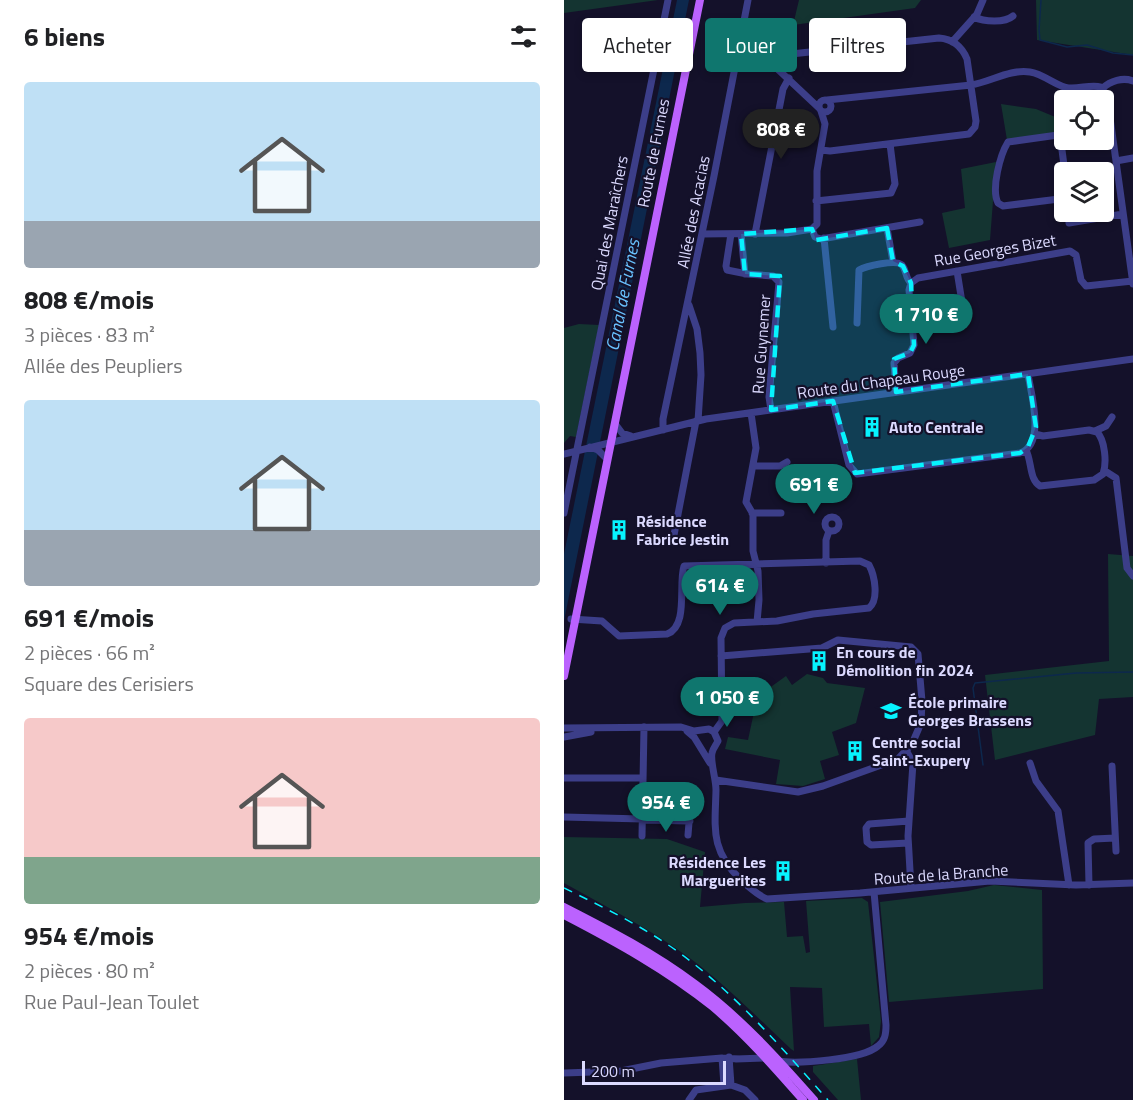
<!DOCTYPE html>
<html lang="fr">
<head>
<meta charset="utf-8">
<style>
	:root { --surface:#fff; --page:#f6f6f6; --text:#202124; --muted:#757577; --accent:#0f766e }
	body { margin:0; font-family:"Titillium Web",sans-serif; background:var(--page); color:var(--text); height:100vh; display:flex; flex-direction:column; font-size:22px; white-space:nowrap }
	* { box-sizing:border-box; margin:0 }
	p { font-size:20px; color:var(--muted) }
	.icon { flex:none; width:33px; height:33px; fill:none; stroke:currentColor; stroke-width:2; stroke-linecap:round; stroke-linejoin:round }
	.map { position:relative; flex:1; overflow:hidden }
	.side { display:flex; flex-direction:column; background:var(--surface); width:564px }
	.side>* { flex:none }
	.banner { position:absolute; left:18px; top:18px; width:460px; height:54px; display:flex; gap:12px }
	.controls { position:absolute; left:490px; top:90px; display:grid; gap:12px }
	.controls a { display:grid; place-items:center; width:60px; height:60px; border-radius:6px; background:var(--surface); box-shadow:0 3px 9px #0003; font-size:30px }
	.scale { position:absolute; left:18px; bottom:15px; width:144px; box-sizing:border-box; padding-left:6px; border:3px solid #dcdaff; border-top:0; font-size:16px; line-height:21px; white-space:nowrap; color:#dcdaff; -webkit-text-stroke:4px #14112a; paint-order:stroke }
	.price { position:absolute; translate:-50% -51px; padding:0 14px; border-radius:21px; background:var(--accent); color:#fff; font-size:20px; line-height:39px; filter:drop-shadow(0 2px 3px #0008) }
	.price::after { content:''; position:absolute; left:50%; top:36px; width:18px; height:14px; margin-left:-9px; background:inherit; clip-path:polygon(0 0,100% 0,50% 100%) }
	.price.current { background:#222; color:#fff }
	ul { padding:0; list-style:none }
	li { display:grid; align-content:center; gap:12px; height:318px; padding:0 24px }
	li span { display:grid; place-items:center; height:186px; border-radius:6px; color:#555 }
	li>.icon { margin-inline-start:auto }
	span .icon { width:108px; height:108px; fill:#fffc; stroke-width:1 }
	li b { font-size:26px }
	h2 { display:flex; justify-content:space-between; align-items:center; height:72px; padding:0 24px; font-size:26px }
	.tag { padding:0 21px; border-radius:6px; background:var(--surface); box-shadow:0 3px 9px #0003; font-size:21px; line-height:54px }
	.tag.current { background:var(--accent); color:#fff }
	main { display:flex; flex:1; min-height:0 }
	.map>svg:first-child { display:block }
	.green { fill:#143431 }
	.water { fill:#0d284d }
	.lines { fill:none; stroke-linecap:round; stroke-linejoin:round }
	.stream { stroke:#0d284d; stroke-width:1.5 }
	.minor { stroke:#3c3e89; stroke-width:7 }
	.major { stroke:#bb62fe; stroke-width:8 }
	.rail { stroke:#07f3fe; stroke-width:1.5; stroke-dasharray:9 8; stroke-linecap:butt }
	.marked { fill:#07f3fe; fill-opacity:0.2; stroke:#07f3fe; stroke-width:4.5; stroke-dasharray:12 8; stroke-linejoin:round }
	.labels { text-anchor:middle; stroke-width:4.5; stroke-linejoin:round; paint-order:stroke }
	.street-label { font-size:16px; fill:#dcdaff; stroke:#14112a }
	.poi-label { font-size:16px; font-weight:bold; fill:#dcdaff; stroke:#14112a; text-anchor:start }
	.water-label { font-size:18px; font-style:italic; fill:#69c1fe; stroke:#14112a }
</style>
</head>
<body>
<main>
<section class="side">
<h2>6 biens<svg class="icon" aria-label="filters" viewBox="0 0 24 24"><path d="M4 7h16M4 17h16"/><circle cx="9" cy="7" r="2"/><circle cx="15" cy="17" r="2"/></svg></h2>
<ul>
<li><span style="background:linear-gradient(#bfe0f5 75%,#9aa5b1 0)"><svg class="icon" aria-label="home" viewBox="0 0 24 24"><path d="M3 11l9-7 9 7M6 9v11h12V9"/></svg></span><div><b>808 €/mois</b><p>3 pièces · 83 m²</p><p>Allée des Peupliers</p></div></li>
<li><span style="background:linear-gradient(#bfe0f5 70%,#9aa5b1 0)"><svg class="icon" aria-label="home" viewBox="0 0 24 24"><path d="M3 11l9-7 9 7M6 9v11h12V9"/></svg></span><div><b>691 €/mois</b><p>2 pièces · 66 m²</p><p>Square des Cerisiers</p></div></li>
<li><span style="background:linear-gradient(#f6c9c9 75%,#7fa58c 0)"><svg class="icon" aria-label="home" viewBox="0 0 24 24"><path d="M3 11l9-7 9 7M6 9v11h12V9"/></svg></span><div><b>954 €/mois</b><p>2 pièces · 80 m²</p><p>Rue Paul-Jean Toulet</p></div></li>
</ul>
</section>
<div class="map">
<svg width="569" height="1100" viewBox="0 0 569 1100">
	<rect width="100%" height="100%" fill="#14112a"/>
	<path class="green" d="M0,0H94L0,13Z
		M235,0H357L351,8L229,25Z
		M472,0H569V55L473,40Z
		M437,104L472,109L501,121V133L443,140Z
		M432,162L426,240L385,248L378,213L401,208L397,169Z
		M15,324L35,325L12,437L6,436L0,443V328Z
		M544,554L569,556V697L535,699L531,735L431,760L421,675L545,661Z
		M243,674L259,678L263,683L301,688L292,723L268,732L275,755L256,761L261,779L239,786L212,784L216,760L161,749L164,737L184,740L190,712L203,703L197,694L222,676L228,685Z
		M0,837L103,839L141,852L136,907L181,903L220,902L223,937L239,936L242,953L246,952L242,901L298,898L304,902L317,1021L315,1037L307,1046L305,1024L260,1027L258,988L226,987L230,1051L227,1049C195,1019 163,986 127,959C88,930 43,907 0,883Z
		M430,885L478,890L479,989L325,1002L316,902L404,891Z
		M293,1059L297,1100H274L249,1072V1066Z"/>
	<path class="water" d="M113,0H125L0,621V554Z"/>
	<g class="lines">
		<path class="stream" d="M477,0L475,30L476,40L503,47L523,45L549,53L569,55
			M419,765L409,688L411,683L512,673L569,672"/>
		<path class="minor" d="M410,17C420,22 441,23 449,16
			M177,37L188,45L255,108
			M388,42L413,14L419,0
			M206,61L218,55L375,38C389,39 398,47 403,59L412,121L411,127L405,134L266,151L257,150
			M539,88C546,81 559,77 569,81
			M255 106a6 6 0 1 1 12 0a6 6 0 1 1-12 0Z
			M263,100L407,85C427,82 445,69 466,72C480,74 495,88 505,88C516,89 527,84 537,87L543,96L569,284
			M501,134L444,142C436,155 427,189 434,203L439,206L495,199L501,195
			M496,135L501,173
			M552,161L569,158
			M252,201L327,193L331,184L326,144
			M505,223L559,214
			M323,228L329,262
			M248,229L253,224V171L261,124L257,111
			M248,229L251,237L257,239L356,222
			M138,234L223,233L248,229
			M167,234L162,266L163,270L183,274L209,276L215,282L205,397L207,410
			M177,234L181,274
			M191,234L219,89L225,78
			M260,238L269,327
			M393,271L401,321
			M347,283L354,278L506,251L512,255L517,280L522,286L569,281
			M125,305L133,329L136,353L137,375L134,421
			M293,323L295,270C302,266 332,259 338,265C343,271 341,278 347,283L345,290L350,345L346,353L334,358L330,363L332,392
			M269,401L285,465L293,474L456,453C482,444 467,394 464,374
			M187,413L192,448L182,502L189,514V551L194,571L195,600L193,622
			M52,425L58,433L67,436
			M99,430V419L150,176L184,0
			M531,431L542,426L548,417
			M26,447L34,450L41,457
			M462,450C468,462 465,479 476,486L530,480L539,474C543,463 541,440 533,432L525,430L479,436L471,434
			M0,454L142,419L569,359
			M189,466H216L223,462
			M541,471L552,478L563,568L569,576
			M0,513L104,0
			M188,513H217
			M261 524a7 7 0 1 1 14 0a7 7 0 1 1-14 0Z
			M110,535L132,421
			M262,563V540L265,531
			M7,619L38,621L55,636L103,634C125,626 114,584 120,566L296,561L305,565C311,576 315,600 305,608L249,614L213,621L170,623L161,628L157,638L158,721L150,732
			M0,728L117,727L130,731L145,729L150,732L154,741C152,745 149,748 148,753C146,761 152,779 152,790C151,829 146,850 177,880C185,887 193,895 203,899L296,893L426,881L512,885L569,883
			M123,731L130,737L146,763
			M0,737L27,732
			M343,752L349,763L344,836L347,888
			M466,763L472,781L494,811L505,885
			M548,766L552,851
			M0,778H79
			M152,780L234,792L259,786L334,759L348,744L357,723L358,701L354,654L347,647L274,640L258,648L157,656
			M79,791H124
			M0,817L78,819
			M78,820L126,821
			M124,835L126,810
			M78,836L80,727
			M344,843L307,845L303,842L302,828L305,824L345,821
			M525,885L524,843L530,839L551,838
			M165,1057L167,1085
			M158,1058L160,1085
			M172,1059L202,1058
			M213,1061C233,1064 298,1060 314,1046C321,1041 322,1034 322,1025L310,892
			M0,1073L57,1071L97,1063L158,1058L175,1059
			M125,1100L132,1090L167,1085L181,1090L191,1100"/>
		<path class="major" d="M0,676L136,0
			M0,907C45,930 90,953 131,984C176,1017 213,1058 250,1100
			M0,915C52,942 103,970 149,1007C182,1035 211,1068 239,1100"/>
		<path class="rail" d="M0,888C39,907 78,926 113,951C171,993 217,1047 264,1100"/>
	</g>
	<path class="marked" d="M323,228L329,261L339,266L347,283L350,345L346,353L330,359L332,392L464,374L472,427L464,447L456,453L291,473L269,401L207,410L216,276L181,274L177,234L248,229L252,240Z"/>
	<defs>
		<g id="building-bare" transform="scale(1.62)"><path d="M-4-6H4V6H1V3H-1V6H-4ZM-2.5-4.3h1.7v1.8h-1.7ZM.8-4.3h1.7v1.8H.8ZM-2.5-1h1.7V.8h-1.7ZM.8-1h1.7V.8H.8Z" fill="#07f3fe" stroke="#14112a" stroke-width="2.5" paint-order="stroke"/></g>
		<g id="school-bare" transform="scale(1.62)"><path d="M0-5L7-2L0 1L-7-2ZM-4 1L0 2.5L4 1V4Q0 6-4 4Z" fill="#07f3fe" stroke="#14112a" stroke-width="2.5" paint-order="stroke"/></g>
	</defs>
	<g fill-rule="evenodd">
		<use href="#building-bare" x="308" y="427"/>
		<use href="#building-bare" x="55" y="530"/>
		<use href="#building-bare" x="255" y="661"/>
		<use href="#school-bare" x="327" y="711"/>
		<use href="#building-bare" x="291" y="751"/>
		<use href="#building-bare" x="219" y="871"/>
	</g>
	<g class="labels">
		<g class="street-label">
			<text transform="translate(89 153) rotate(-79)" y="6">Route de Furnes</text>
			<text transform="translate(129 212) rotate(-79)" y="6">Allée des Acacias</text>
			<text transform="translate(45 223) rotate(-79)" y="6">Quai des Maraîchers</text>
			<text transform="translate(431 250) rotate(-10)" y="6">Rue Georges Bizet</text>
			<text transform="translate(197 344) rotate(-86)" y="6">Rue Guynemer</text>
			<text transform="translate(317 381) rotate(-8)" y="6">Route du Chapeau Rouge</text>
			<text transform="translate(377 874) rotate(-4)" y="6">Route de la Branche</text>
		</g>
		<g class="poi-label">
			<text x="325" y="433">Auto Centrale</text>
			<text x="72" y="527">Résidence<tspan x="72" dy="18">Fabrice Jestin</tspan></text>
			<text x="272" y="658">En cours de<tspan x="272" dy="18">Démolition fin 2024</tspan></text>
			<text x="344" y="708">École primaire<tspan x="344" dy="18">Georges Brassens</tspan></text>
			<text x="308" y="748">Centre social<tspan x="308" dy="18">Saint-Exupery</tspan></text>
			<text x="202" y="868" text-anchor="end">Résidence Les<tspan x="202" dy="18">Marguerites</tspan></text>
		</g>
		<g class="water-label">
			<text transform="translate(59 295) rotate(-79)" y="6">Canal de Furnes</text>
		</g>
	</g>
</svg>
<div class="controls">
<a><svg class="icon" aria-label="locate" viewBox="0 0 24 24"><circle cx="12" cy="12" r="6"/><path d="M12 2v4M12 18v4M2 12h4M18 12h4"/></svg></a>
<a><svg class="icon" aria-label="layers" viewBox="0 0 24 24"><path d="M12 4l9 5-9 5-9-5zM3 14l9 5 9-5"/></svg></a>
</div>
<div class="scale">200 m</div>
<b class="price current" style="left:217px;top:160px">808 €</b>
<b class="price" style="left:362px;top:345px">1 710 €</b>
<b class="price" style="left:250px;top:515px">691 €</b>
<b class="price" style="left:156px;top:616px">614 €</b>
<b class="price" style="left:163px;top:728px">1 050 €</b>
<b class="price" style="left:102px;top:833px">954 €</b>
<div class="banner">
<a class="tag">Acheter</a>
<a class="tag current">Louer</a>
<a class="tag">Filtres</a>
</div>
</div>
</main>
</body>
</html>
